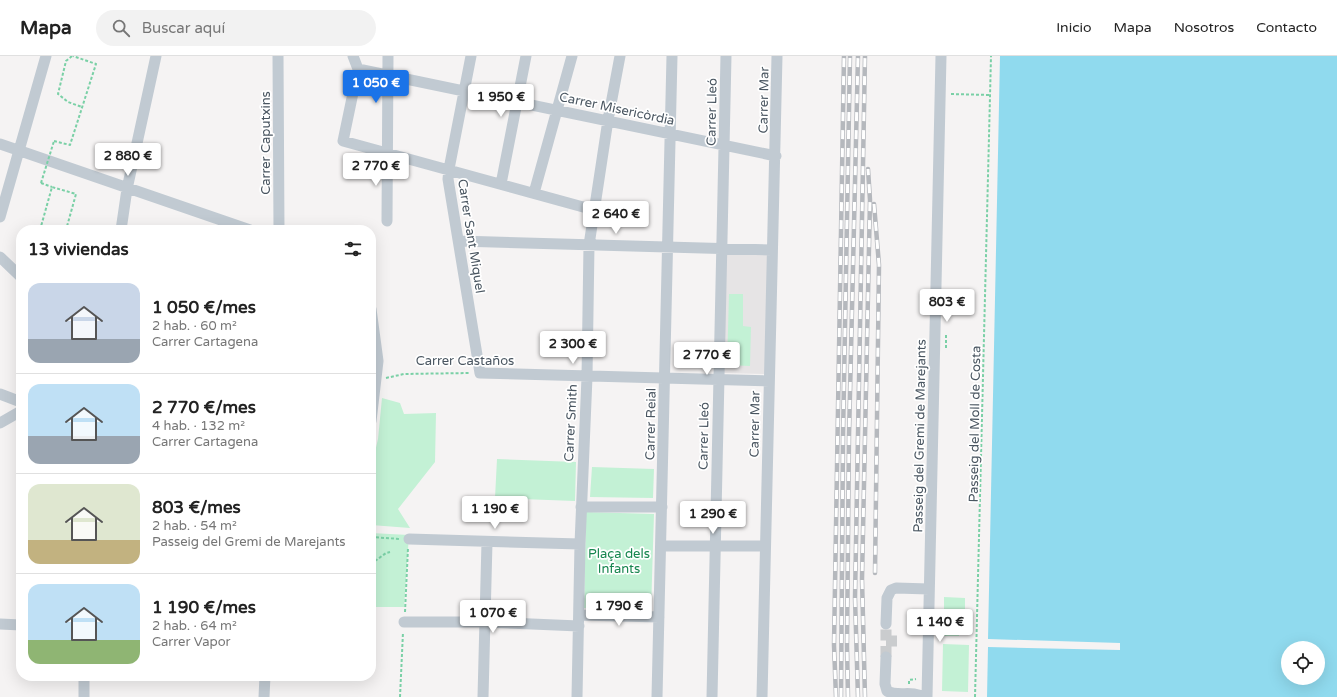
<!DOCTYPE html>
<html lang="es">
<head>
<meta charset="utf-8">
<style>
	:root { --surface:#fff; --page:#f2f2f2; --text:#222; --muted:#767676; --line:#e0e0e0; --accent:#1a73e8 }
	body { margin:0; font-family:"Varela Round",sans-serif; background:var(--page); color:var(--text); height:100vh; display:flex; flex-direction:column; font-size:15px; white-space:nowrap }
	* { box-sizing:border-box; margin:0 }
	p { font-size:13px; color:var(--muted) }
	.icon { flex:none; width:22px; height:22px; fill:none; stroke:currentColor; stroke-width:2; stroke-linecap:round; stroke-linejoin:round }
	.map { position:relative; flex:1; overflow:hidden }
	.panel { position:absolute; left:16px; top:169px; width:360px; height:456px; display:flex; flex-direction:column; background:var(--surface); border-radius:16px; box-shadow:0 4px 16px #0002 }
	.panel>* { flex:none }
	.buttons { position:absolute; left:1281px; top:585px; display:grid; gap:8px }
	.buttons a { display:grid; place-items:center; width:44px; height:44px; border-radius:50%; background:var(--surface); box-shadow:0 4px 16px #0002; font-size:20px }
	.price { position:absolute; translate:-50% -34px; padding:0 9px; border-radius:4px; background:#fff; color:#222; font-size:13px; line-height:26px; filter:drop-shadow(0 1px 2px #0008) }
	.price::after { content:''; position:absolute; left:50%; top:24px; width:12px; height:9px; margin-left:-6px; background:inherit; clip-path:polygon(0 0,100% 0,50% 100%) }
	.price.active { background:var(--accent); color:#fff }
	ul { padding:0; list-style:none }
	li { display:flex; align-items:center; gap:12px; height:100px; padding:0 12px }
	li+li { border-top:1px solid var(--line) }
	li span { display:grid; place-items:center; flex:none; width:112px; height:80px; border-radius:12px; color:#555 }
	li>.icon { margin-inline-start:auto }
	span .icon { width:48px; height:48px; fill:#fffc; stroke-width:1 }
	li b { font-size:17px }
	h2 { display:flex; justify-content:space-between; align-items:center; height:48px; padding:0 12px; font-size:17px }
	header { display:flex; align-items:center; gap:24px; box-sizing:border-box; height:56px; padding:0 20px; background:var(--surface); border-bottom:1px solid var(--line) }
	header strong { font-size:19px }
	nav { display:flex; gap:22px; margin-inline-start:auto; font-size:14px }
	.search { width:280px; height:36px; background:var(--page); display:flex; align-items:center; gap:10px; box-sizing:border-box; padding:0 14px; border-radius:22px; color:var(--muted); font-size:15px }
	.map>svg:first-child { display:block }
	.education { fill:#e6e4e5 }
	.green { fill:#c3f1d5 }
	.water { fill:#90daee; fill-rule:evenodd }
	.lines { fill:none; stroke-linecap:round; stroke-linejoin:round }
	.minor-tunnel { stroke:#caccce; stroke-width:11; stroke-dasharray:11 5.5; stroke-linecap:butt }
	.path { stroke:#7ad0a6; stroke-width:2; stroke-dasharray:3 2; stroke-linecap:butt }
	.minor { stroke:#c1cad2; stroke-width:11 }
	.rail-casing { stroke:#b5b8bd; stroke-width:4.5 }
	.rail { stroke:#fff; stroke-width:3; stroke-dasharray:9; stroke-linecap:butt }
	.path-bridge { stroke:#7ad0a6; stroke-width:2; stroke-dasharray:3 2; stroke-linecap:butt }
	.labels { text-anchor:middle; stroke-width:3.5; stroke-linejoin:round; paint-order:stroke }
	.street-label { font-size:13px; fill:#4a5661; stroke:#fff }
	.park-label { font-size:13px; fill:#17864f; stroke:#fff }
</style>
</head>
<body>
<header>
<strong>Mapa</strong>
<div class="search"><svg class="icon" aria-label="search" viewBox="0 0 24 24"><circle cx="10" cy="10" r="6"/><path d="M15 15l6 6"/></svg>Buscar aquí</div>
<nav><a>Inicio</a><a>Mapa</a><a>Nosotros</a><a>Contacto</a></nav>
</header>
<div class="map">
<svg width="1337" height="641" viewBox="0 0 1337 641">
	<rect width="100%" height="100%" fill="#f5f3f3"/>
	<path class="education" d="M726,198L768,199L765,318L724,317Z"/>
	<path class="green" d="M729,238H743V270L751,271L750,310L727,309Z
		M382,342L400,347L404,358L436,357L435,406L398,453L410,472L371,469V413L378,383Z
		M497,403L576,406L575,445L495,442Z
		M592,411L654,413L653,442L590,441Z
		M586,456L654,458L651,554L584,552Z
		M371,477L409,479L404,551H374V547H371Z
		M944,541L965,542V559H956V572H959V580H944Z
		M943,588L969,589L968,636L942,635Z"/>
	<path class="water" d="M1000,0H1337V641H987L988,591L1120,594V587L988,583ZM1288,592H1318V622H1288Z"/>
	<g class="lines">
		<path class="minor-tunnel" d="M886,585H902
			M886,601V568"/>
		<path class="path" d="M72,0L66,5L58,38L68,46L82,51
			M951,38L990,39
			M54,85L70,89L96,8L73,0
			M41,127L52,131
			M40,174L52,131L76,138L66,174
			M946,292V277
			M386,322L404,318L469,317
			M371,481L400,483
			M371,508L386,497L390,496
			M405,556L408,492
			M909,628V624L916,623
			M400,641L403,576
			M975,641L991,0"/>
		<path class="minor" d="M278,0L279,174
			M353,0L358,13L343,85L594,154
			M471,0L449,113L448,123L480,317L769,325
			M358,13L776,100
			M0,88L250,174
			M501,128L526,0
			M534,137L572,0
			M0,161L46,0
			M387,165L388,0
			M121,174L127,133L156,0
			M459,185L772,194
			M0,201L21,221
			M371,253L378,305L371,365
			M0,338L21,346
			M0,367L21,355
			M581,451H662
			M409,483L580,488
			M661,490H765
			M580,559L659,561
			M404,566H485L579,570
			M0,568L21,569
			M886,568L887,542L891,534L896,532L929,533
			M886,601L885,628L887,635C897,641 913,634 923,641
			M84,641V620
			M264,641L265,620
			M483,641L487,486
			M577,641L580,488L587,321L589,189L608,64L620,0
			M657,641L672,0
			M712,641L726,0
			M762,641L777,0
			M927,641L941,0"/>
		<g class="rail-casing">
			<path id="rail" d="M874,148L879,209L875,517
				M836,641L834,589L844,0
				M841,641L843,380L850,0
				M848,641L847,590L849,380L858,0
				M858,641L855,542L865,0
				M865,641L862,523L870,144L868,113"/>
		</g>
		<use href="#rail" class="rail"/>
		<path class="path-bridge" d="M41,127L54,85"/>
	</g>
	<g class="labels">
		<g class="street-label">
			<text transform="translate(763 44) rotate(-89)" y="5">Carrer Mar</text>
			<text transform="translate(617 52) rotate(12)" y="5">Carrer Misericòrdia</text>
			<text transform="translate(711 56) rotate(-89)" y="5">Carrer Lleó</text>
			<text transform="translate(265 87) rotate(-90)" y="5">Carrer Caputxins</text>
			<text transform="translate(472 180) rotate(81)" y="5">Carrer Sant Miquel</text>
			<text x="465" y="309">Carrer Castaños</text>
			<text transform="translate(570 367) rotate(-87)" y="5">Carrer Smith</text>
			<text transform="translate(650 368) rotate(-89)" y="5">Carrer Reial</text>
			<text transform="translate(754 368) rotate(-89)" y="5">Carrer Mar</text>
			<text transform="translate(974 368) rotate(-89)" y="5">Passeig del Moll de Costa</text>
			<text transform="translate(703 380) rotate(-89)" y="5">Carrer Lleó</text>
			<text transform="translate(919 380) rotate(-89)" y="5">Passeig del Gremi de Marejants</text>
		</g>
		<g class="park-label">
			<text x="619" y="502">Plaça dels<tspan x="619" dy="15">Infants</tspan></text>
		</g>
	</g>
</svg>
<div class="buttons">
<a><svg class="icon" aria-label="locate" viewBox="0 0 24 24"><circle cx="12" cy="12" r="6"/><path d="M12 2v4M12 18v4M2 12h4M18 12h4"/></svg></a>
</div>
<b class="price active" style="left:376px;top:48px">1 050 €</b>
<b class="price" style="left:501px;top:62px">1 950 €</b>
<b class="price" style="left:128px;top:121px">2 880 €</b>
<b class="price" style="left:376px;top:131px">2 770 €</b>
<b class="price" style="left:616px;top:179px">2 640 €</b>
<b class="price" style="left:947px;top:267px">803 €</b>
<b class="price" style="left:573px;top:309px">2 300 €</b>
<b class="price" style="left:707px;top:320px">2 770 €</b>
<b class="price" style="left:495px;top:474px">1 190 €</b>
<b class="price" style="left:713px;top:479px">1 290 €</b>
<b class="price" style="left:619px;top:571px">1 790 €</b>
<b class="price" style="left:493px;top:578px">1 070 €</b>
<b class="price" style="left:940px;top:587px">1 140 €</b>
<section class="panel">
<h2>13 viviendas<svg class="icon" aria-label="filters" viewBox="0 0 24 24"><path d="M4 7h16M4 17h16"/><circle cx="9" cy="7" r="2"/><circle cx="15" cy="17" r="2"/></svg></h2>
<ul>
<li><span style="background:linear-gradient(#c9d6e8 70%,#9aa5b1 0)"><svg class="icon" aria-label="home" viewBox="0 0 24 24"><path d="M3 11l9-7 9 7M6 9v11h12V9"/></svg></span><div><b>1 050 €/mes</b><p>2 hab. · 60 m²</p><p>Carrer Cartagena</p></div></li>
<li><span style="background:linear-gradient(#bfe0f5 65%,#9aa5b1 0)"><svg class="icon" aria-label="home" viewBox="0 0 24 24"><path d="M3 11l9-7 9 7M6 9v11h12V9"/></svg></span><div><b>2 770 €/mes</b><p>4 hab. · 132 m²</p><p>Carrer Cartagena</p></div></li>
<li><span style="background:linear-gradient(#dfe7d0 70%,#c2b280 0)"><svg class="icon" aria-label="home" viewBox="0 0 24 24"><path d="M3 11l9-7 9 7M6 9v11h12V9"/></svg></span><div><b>803 €/mes</b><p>2 hab. · 54 m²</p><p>Passeig del Gremi de Marejants</p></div></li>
<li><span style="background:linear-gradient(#bfe0f5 70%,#8fb573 0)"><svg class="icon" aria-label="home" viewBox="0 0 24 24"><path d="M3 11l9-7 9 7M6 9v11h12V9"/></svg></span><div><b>1 190 €/mes</b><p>2 hab. · 64 m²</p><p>Carrer Vapor</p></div></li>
</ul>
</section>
</div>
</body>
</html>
